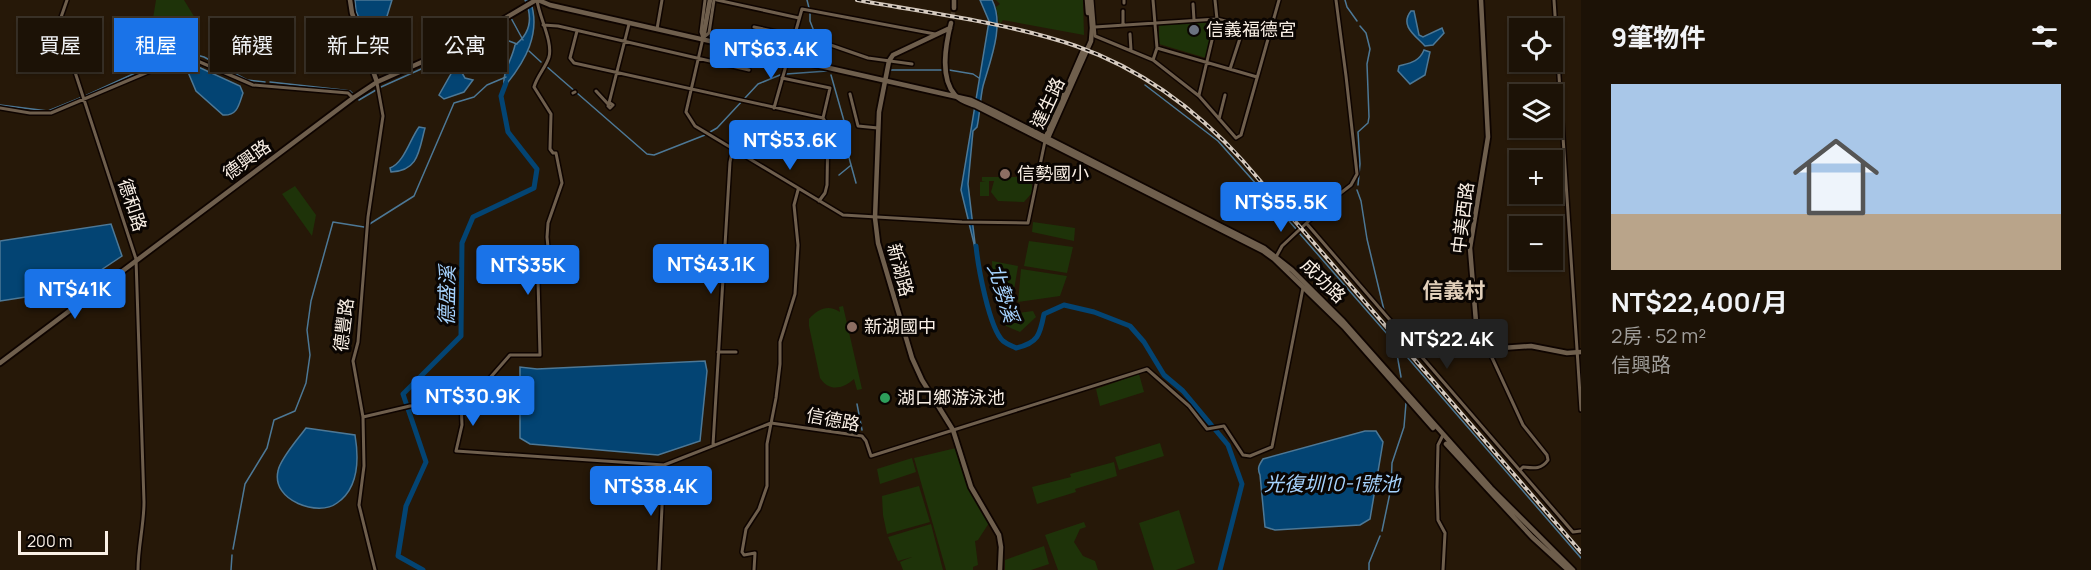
<!DOCTYPE html>
<html lang="zh-TW">
<head>
<meta charset="utf-8">
<style>
	:root { --surface:#1c1206; --page:#292014; --text:#f1f3f6; --muted:#a09e9b; --line:#3a3228; --accent:#1a73e8 }
	body { margin:0; font-family:Manrope,"Noto Sans TC",sans-serif; background:var(--page); color:var(--text); height:100vh; display:flex; flex-direction:column; font-size:22px; white-space:nowrap }
	* { box-sizing:border-box; margin:0 }
	p { font-size:20px; color:var(--muted) }
	.icon { flex:none; width:33px; height:33px; fill:none; stroke:currentColor; stroke-width:2; stroke-linecap:round; stroke-linejoin:round }
	.map { position:relative; flex:1; overflow:hidden }
	.details { display:flex; flex-direction:column; background:var(--surface); width:510px }
	.details>* { flex:none }
	.hud { position:absolute; left:18px; top:18px; width:570px; height:54px; display:flex; gap:12px }
	.fabs { position:absolute; left:1509px; top:18px; display:grid; gap:12px }
	.fabs a { display:grid; place-items:center; width:54px; height:54px; border-radius:0px; background:var(--surface); box-shadow:0 2px 4px #0004,0 0 0 2px var(--line); font-size:30px }
	.scale { position:absolute; left:18px; bottom:15px; width:90px; box-sizing:border-box; padding-left:6px; border:3px solid #faf0e6; border-top:0; font-size:16px; line-height:21px; white-space:nowrap; color:#faf0e6; -webkit-text-stroke:4px #0a0502; paint-order:stroke }
	.price { position:absolute; translate:-50% -51px; padding:0 14px; border-radius:6px; background:var(--accent); color:#fff; font-size:20px; line-height:39px; filter:drop-shadow(0 2px 3px #0008) }
	.price::after { content:''; position:absolute; left:50%; top:36px; width:18px; height:14px; margin-left:-9px; background:inherit; clip-path:polygon(0 0,100% 0,50% 100%) }
	.price.active { background:#222; color:#fff }
	ul { padding:0; list-style:none }
	li { display:grid; align-content:center; gap:12px; height:318px; padding:0 30px }
	li+li { border-top:2px solid var(--line) }
	li span { display:grid; place-items:center; height:186px; border-radius:0px; color:#555 }
	li>.icon { margin-inline-start:auto }
	span .icon { width:108px; height:108px; fill:#fffc; stroke-width:1 }
	li b { font-size:26px }
	h2 { display:flex; justify-content:space-between; align-items:center; height:72px; padding:0 30px; font-size:26px }
	.chip { padding:0 21px; border-radius:0px; background:var(--surface); box-shadow:0 2px 4px #0004,0 0 0 2px var(--line); font-size:21px; line-height:54px }
	.chip.active { background:var(--accent); color:#fff }
	main { display:flex; flex:1; min-height:0 }
	.map>svg:first-child { display:block }
	.green { fill:#1e3309 }
	.water { fill:#034473; stroke:#4d7896; stroke-width:1.5 }
	.lines { fill:none; stroke-linecap:round; stroke-linejoin:round }
	.stream { stroke:#4d7896; stroke-width:1.5 }
	.river { stroke:#034473; stroke-width:5 }
	.secondary-tunnel { stroke:#463829; stroke-width:4.5; stroke-dasharray:4.5 2; stroke-linecap:butt }
	.street-casing { stroke:#0e0400; stroke-width:6 }
	.secondary-casing { stroke:#0e0400; stroke-width:8 }
	.street { stroke:#6f5f4d; stroke-width:3 }
	.secondary { stroke:#6f5f4d; stroke-width:4.5 }
	.rail-casing { stroke:#d5cabf; stroke-width:4 }
	.rail { stroke:#0a0502; stroke-width:1.5; stroke-dasharray:4.5; stroke-linecap:butt }
	.worship-dot { fill:#6b7280; stroke:#0a0502; stroke-width:2 }
	.education-dot { fill:#8d6e63; stroke:#0a0502; stroke-width:2 }
	.leisure-dot { fill:#2e9e5b; stroke:#0a0502; stroke-width:2 }
	.labels { text-anchor:middle; stroke-width:6; stroke-linejoin:round; paint-order:stroke }
	.poi-label { font-size:18px; fill:#faf0e6; stroke:#0a0502; text-anchor:start }
	.street-label { font-size:18px; fill:#faf0e6; stroke:#0a0502 }
	.water-label { font-size:20px; font-style:italic; fill:#a5d2fd; stroke:#0a0502 }
	.quarter-label { font-size:21px; font-weight:bold; fill:#e1cfba; stroke:#0a0502 }
</style>
</head>
<body>
<main>
<div class="map">
<svg width="1581" height="570" viewBox="0 0 1581 570">
	<rect width="100%" height="100%" fill="#261808"/>
	<path class="green" d="M156,0H184L195,18L196,31L194,34L151,31Z
		M996,0H1083L1084,35L1003,20L1001,23L999,22L996,7L1000,4Z
		M1214,21L1206,58L1159,44V24Z
		M982,177H1034V180L1030,181L1032,185V193L1024,202L998,201L991,192L994,181H989V196H980V182L986,181H982Z
		M295,186L316,215L312,236L282,194Z
		M1033,222L1075,228L1074,241L1032,232Z
		M1029,241L1073,247L1067,273L1024,266Z
		M992,261L1018,266L1014,290L993,292Z
		M1021,269L1067,276L1060,296L1018,302Z
		M993,294L1013,299L1018,313L1033,311L1036,317L1020,332L1006,326Z
		M843,306L862,389L857,390L854,379C843,389 829,392 820,378L809,326V319C818,309 828,304 840,312L839,307Z
		M1139,374L1144,392L1100,406L1096,389Z
		M1160,443L1164,456L1119,470L1115,457Z
		M956,448L970,491L989,523L978,540L975,541L978,565L973,567V570H946L914,458Z
		M912,458L916,472L880,484L877,469Z
		M1114,462L1117,476L1075,489L1076,492L1037,504L1032,487L1071,477L1070,474Z
		M919,486L930,522L887,534L883,515L882,496Z
		M1179,510L1195,563L1176,570H1154L1139,523Z
		M1084,522L1086,527L1080,529L1074,542L1083,556L1095,561L1098,570H1058L1045,535Z
		M931,524L943,570H903L900,562L912,557L898,561L888,537Z
		M1044,546L1049,564L1031,570H1005V560Z"/>
	<path class="water" d="M355,0H392L384,26L361,23L356,11Z
		M525,0H530C542,33 525,62 504,87C502,72 512,60 515,45C531,33 533,18 525,0Z
		M980,0H992C1005,25 990,61 983,86C980,99 980,114 977,127L973,131L968,184L976,252L961,190L989,21Z
		M1411,11H1414L1419,35L1423,37L1442,28L1444,33L1433,45L1425,46C1416,36 1399,26 1411,11Z
		M1424,50L1430,52L1425,75L1410,84L1398,71L1399,66C1410,63 1419,62 1424,50Z
		M194,65L240,86L243,93C239,104 238,116 223,115L196,91L188,72L190,68Z
		M456,65L458,66L465,78L473,80L464,92L444,99L439,95Z
		M419,127L425,128C419,150 419,171 391,172L390,168C404,163 410,139 419,127Z
		M111,224L122,256L71,290L0,301V241Z
		M705,361L707,371L700,441L658,455L530,444L520,438V367L537,369Z
		M306,428L355,435C359,459 359,488 337,503C319,517 271,501 278,471C280,459 298,439 306,428Z
		M1365,431H1376L1383,442L1370,519L1360,525L1275,530L1265,527L1260,475C1257,468 1259,465 1263,459Z"/>
	<g class="lines">
		<path class="stream" d="M807,0L809,8
			M1345,0L1347,7L1357,21
			M810,13V21L817,39
			M511,18L523,40
			M820,44L827,63
			M529,51L541,62
			M546,66L647,154L654,155L705,135
			M149,67L186,52L204,57L247,80L265,82
			M890,70H943
			M949,70L973,74L979,78
			M786,74L827,71
			M831,75L848,135V154L856,183
			M270,82L343,90L350,91L352,93
			M1145,85L1218,141L1297,230
			M381,87L468,48L489,41H509L517,44
			M85,96L144,69
			M359,100L376,90
			M0,105L48,111L80,98
			M710,132L717,128L758,84L780,75
			M839,175L850,166
			M1358,185L1360,164L1358,132L1368,123L1369,117L1367,64L1370,49L1366,33L1360,26
			M1357,190L1361,201L1367,239L1384,310
			M368,225L414,196L454,103L474,97L487,85L506,77
			M1300,234L1395,343L1401,377
			M1395,343L1581,558
			M857,404L862,430
			M1382,531L1391,488L1392,463L1404,427L1406,403
			M233,549L245,484L267,448L274,420L295,411L306,383L310,355L307,330L311,301L333,222L364,227
			M231,570L232,555
			M1369,570V563L1380,536"/>
		<path class="river" d="M976,246C978,266 989,328 1003,341C1007,344 1012,346 1016,348C1038,343 1040,335 1044,314L1064,305L1094,312L1130,326L1144,342L1164,375L1183,391L1228,445L1242,484L1220,570
			M423,570L398,556L406,506L426,462L403,394L461,336L462,243L473,217L534,188L537,169L508,132L501,96L506,83"/>
		<path class="secondary-tunnel" d="M951,23L954,8"/>
		<g class="street-casing">
			<path id="street" d="M67,0L59,23L136,259L144,502C144,525 138,547 138,570
				M705,0L701,32L703,38L686,112L695,126L843,215L962,222L1028,223L1045,141
				M717,0L799,18
				M1092,0L1095,36L1153,60L1199,96L1236,138L1241,135L1279,0
				M1124,0V3
				M1554,0L1581,410
				M1193,4L1194,20
				M1123,11V24
				M543,25L558,26L749,70
				M754,27L819,41L868,58L912,64
				M1095,27L1217,19L1270,32
				M657,29L662,0
				M577,31L570,58L574,63L823,118
				M1130,34L1131,50
				M704,37L709,33L714,0
				M1157,48L1257,77
				M1153,60L1157,48L1153,0
				M1230,69L1244,26
				M782,78L830,88L823,118L828,126L827,185L825,193L819,201
				M596,91L608,104
				M573,93L575,92
				M850,94L858,126L878,128
				M1199,95L1217,19L1215,0
				M609,103L629,24
				M610,103L613,105L610,108L608,106Z
				M0,108L30,113H51L186,56L253,85L348,93L353,98
				M774,108L802,9L935,34
				M1219,119L1225,95
				M828,151H844
				M1307,224L1573,532L1581,531
				M1276,257L1282,246L1329,202L1351,185L1357,174L1346,76L1336,0
				M1488,349L1523,425L1547,455L1548,460C1541,470 1533,468 1523,467L1520,470
				M718,352H736
				M461,401L462,425L456,451L664,465L771,423L862,436L866,441L871,456L1147,369L1189,406L1207,429L1224,426L1243,455L1250,456L1272,447L1303,288
				M363,417L410,406L452,404L461,401L468,393L489,379L510,355H540L538,280L549,258L547,237L548,223L562,183L556,153H553L550,149L551,114L534,87C537,76 546,67 549,57C553,41 539,17 537,0
				M1443,435L1438,445L1437,487L1438,520L1445,533L1443,570
				M713,445L730,162L733,148
				M375,570L359,505L364,466L363,417L353,361L358,342L368,217L383,116L377,83
				M659,570L664,465
				M754,570L755,553L744,555L742,552L746,529L759,509L767,486V444L776,398L780,364V342L795,294L798,245L794,205L798,190"/>
		</g>
		<g class="secondary-casing">
			<path id="secondary" d="M350,0L352,13L377,82
				M538,0L550,5L971,100L996,112L1264,248L1292,270L1342,320L1491,488L1573,570
				M1087,0L1088,13
				M1481,0L1488,137L1470,248L1476,322L1488,349L1531,346L1567,353L1581,352
				M954,8V0
				M951,23C946,43 939,77 955,95C960,101 968,103 976,106L1263,251L1274,259L1345,328L1433,428
				M950,28L893,55L889,61L879,112L875,218L878,243L912,358L922,380L953,430L971,487L999,535L1001,547L1000,570
				M703,38L710,0
				M1045,139L1083,51
				M1047,140L1091,41L1092,28L1090,0
				M0,363L353,98L377,82L458,46L536,0
				M1446,444L1532,537L1568,570"/>
		</g>
		<use href="#street" class="street"/>
		<use href="#secondary" class="secondary"/>
		<g class="rail-casing">
			<path id="rail" d="M857,0C928,13 1009,23 1076,46C1141,69 1197,110 1243,161L1581,552"/>
		</g>
		<use href="#rail" class="rail"/>
	</g>
	<circle class="worship-dot" cx="1194" cy="30" r="6"/>
	<g class="education-dot">
		<circle cx="1005" cy="174" r="6"/>
		<circle cx="852" cy="327" r="6"/>
	</g>
	<circle class="leisure-dot" cx="885" cy="398" r="6"/>
	<g class="labels">
		<g class="poi-label">
			<text x="1206" y="36">信義福德宮</text>
			<text x="1017" y="180">信勢國小</text>
			<text x="864" y="333">新湖國中</text>
			<text x="897" y="404">湖口鄉游泳池</text>
		</g>
		<g class="street-label">
			<text transform="translate(1048 103) rotate(-65)" y="6">達生路</text>
			<text transform="translate(247 160) rotate(-36)" y="6">德興路</text>
			<text transform="translate(132 205) rotate(72)" y="6">德和路</text>
			<text transform="translate(1463 218) rotate(-83)" y="6">中美西路</text>
			<text transform="translate(900 270) rotate(75)" y="6">新湖路</text>
			<text transform="translate(1323 281) rotate(44)" y="6">成功路</text>
			<text transform="translate(344 325) rotate(-83)" y="6">德豐路</text>
			<text transform="translate(833 420) rotate(11)" y="6">信德路</text>
		</g>
		<g class="water-label">
			<text transform="translate(1003 293) rotate(73)" y="7">北勢溪</text>
			<text transform="translate(447 296) rotate(-89)" y="7">德盛溪</text>
			<text x="1332" y="491">光復圳10-1號池</text>
		</g>
		<g class="quarter-label">
			<text x="1454" y="298">信義村</text>
		</g>
	</g>
</svg>
<div class="fabs">
<a><svg class="icon" aria-label="locate" viewBox="0 0 24 24"><circle cx="12" cy="12" r="6"/><path d="M12 2v4M12 18v4M2 12h4M18 12h4"/></svg></a>
<a><svg class="icon" aria-label="layers" viewBox="0 0 24 24"><path d="M12 4l9 5-9 5-9-5zM3 14l9 5 9-5"/></svg></a>
<a>+</a>
<a>−</a>
</div>
<div class="scale">200 m</div>
<b class="price" style="left:771px;top:80px">NT$63.4K</b>
<b class="price" style="left:790px;top:171px">NT$53.6K</b>
<b class="price" style="left:1281px;top:233px">NT$55.5K</b>
<b class="price" style="left:711px;top:295px">NT$43.1K</b>
<b class="price" style="left:528px;top:296px">NT$35K</b>
<b class="price" style="left:75px;top:320px">NT$41K</b>
<b class="price active" style="left:1447px;top:370px">NT$22.4K</b>
<b class="price" style="left:473px;top:427px">NT$30.9K</b>
<b class="price" style="left:651px;top:517px">NT$38.4K</b>
<div class="hud">
<a class="chip">買屋</a>
<a class="chip active">租屋</a>
<a class="chip">篩選</a>
<a class="chip">新上架</a>
<a class="chip">公寓</a>
</div>
</div>
<section class="details">
<h2>9筆物件<svg class="icon" aria-label="filters" viewBox="0 0 24 24"><path d="M4 7h16M4 17h16"/><circle cx="9" cy="7" r="2"/><circle cx="15" cy="17" r="2"/></svg></h2>
<ul>
<li><span style="background:linear-gradient(#a9c7e8 70%,#b9a48a 0)"><svg class="icon" aria-label="home" viewBox="0 0 24 24"><path d="M3 11l9-7 9 7M6 9v11h12V9"/></svg></span><div><b>NT$22,400/月</b><p>2房 · 52 m²</p><p>信興路</p></div></li>
</ul>
</section>
</main>
</body>
</html>
